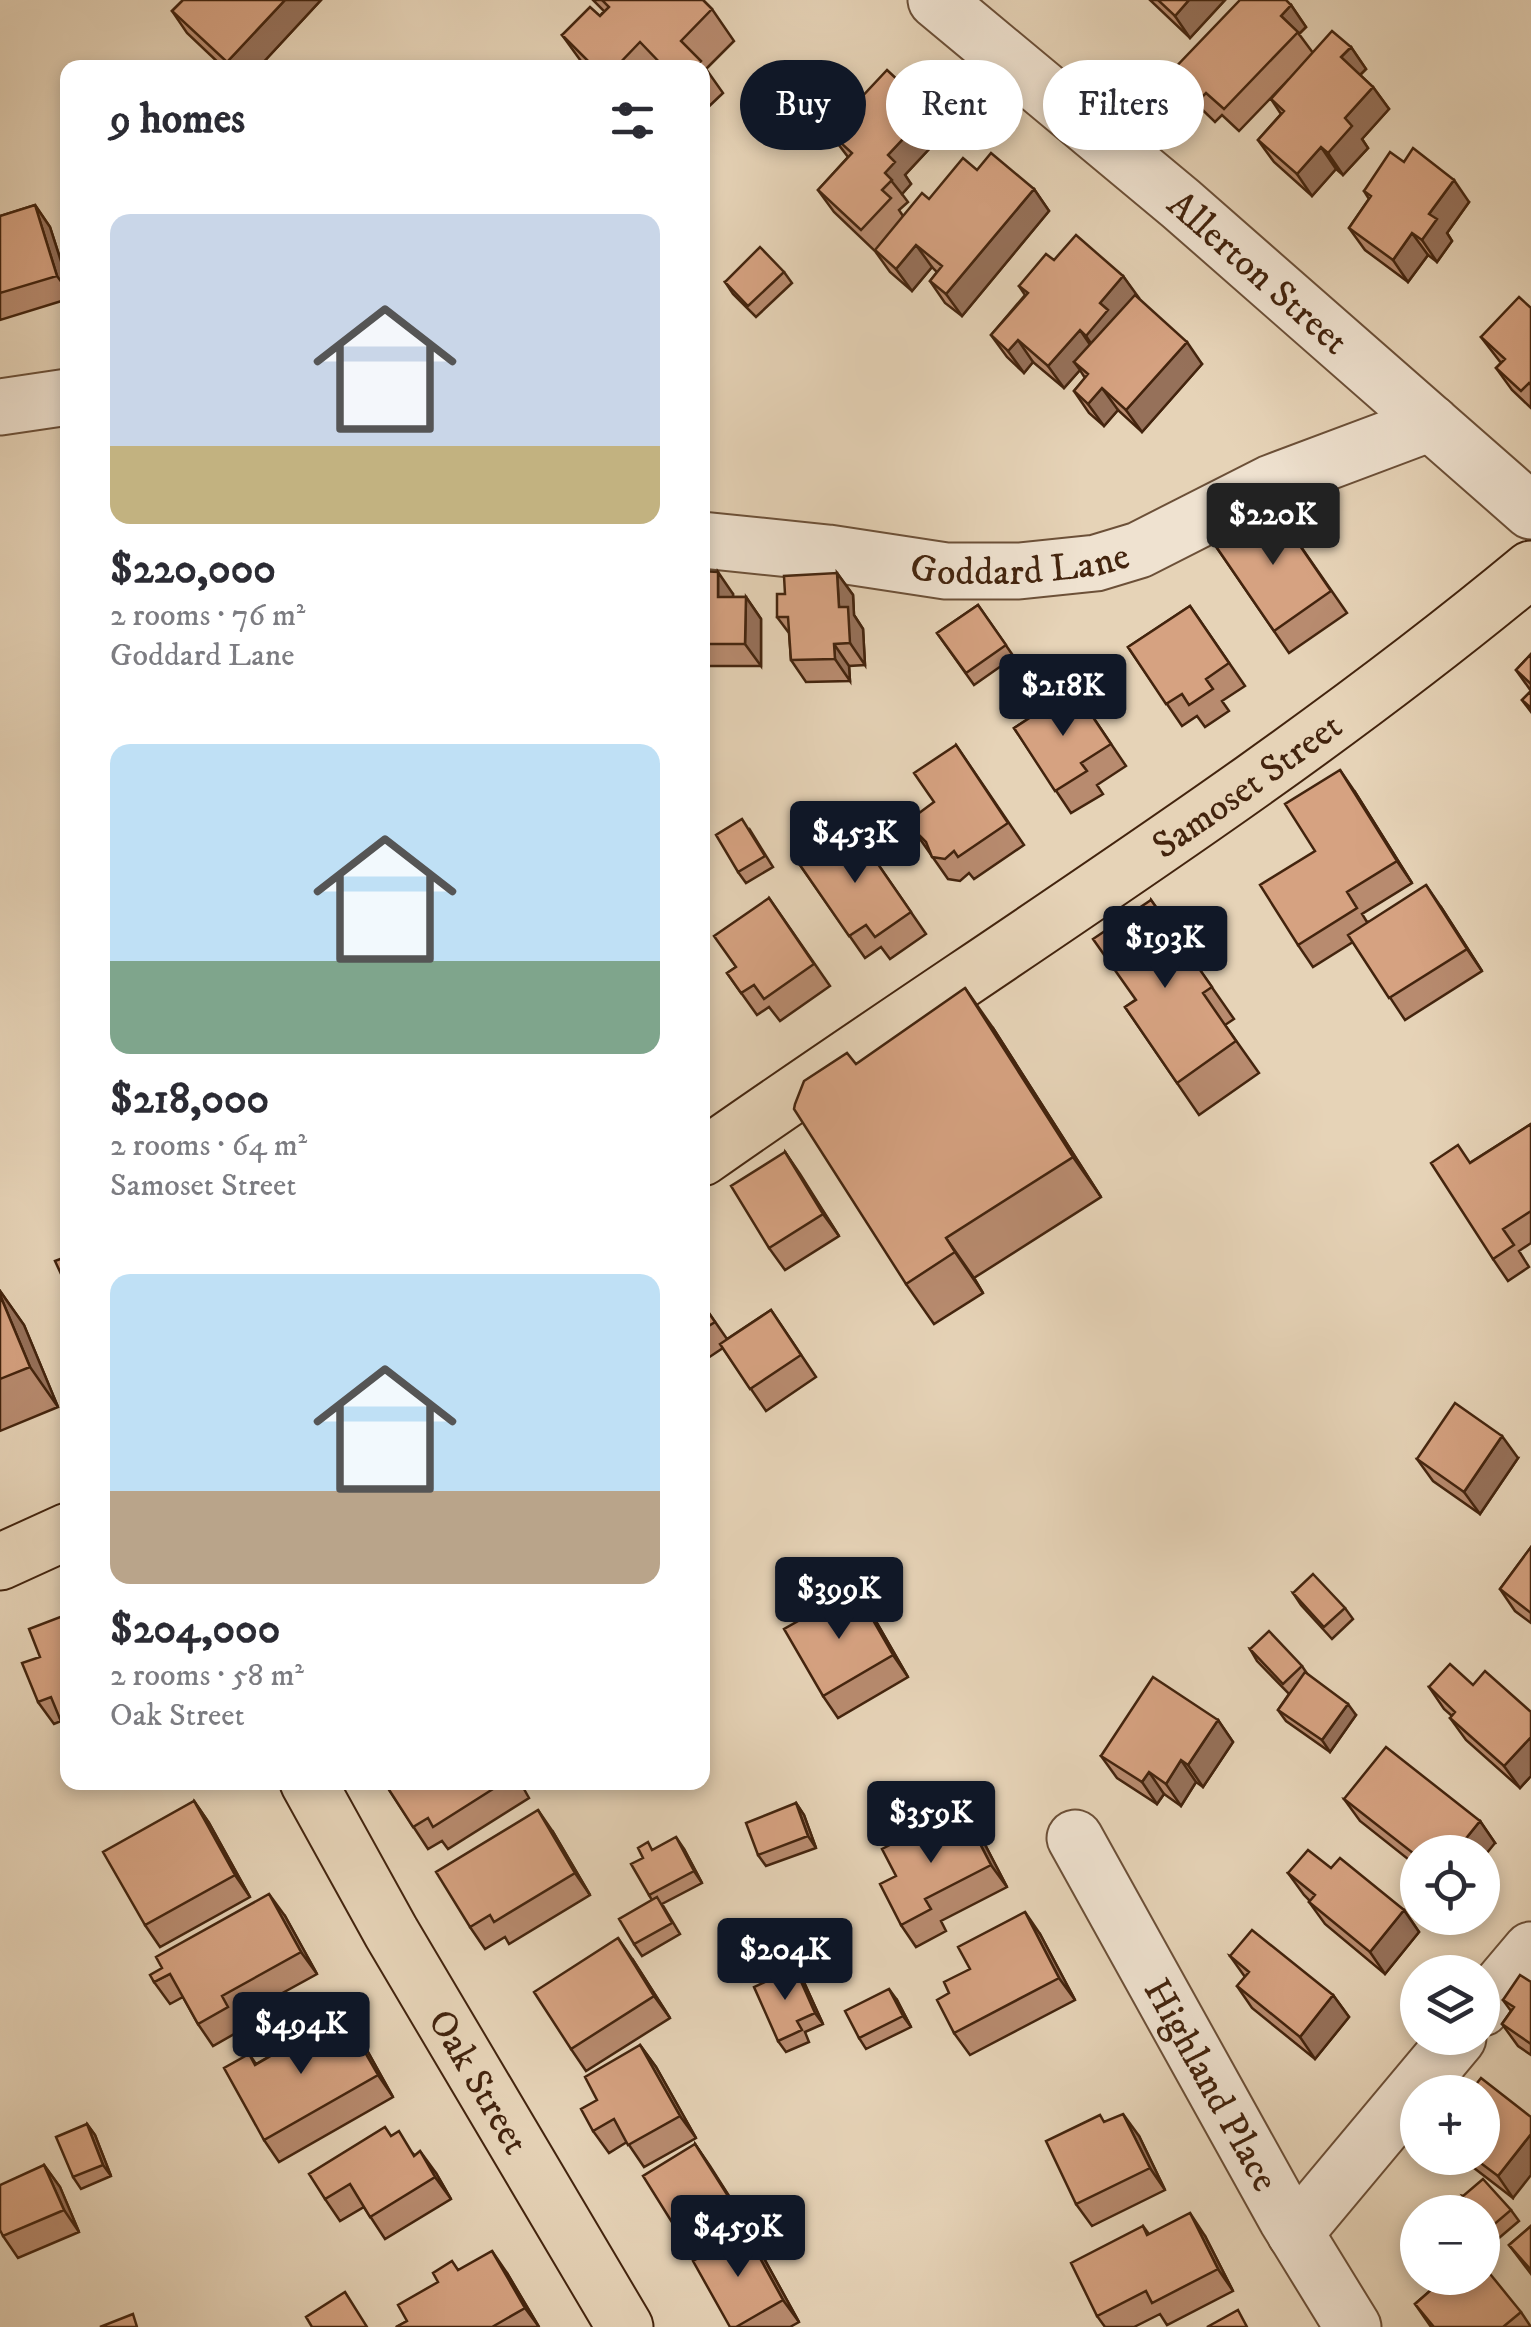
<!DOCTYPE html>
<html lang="en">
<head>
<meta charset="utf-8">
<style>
	:root { --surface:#fff; --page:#f7f7f7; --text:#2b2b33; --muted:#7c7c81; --accent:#111827 }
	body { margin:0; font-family:"IM FELL DW Pica",serif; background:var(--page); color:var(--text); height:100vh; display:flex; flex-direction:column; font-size:38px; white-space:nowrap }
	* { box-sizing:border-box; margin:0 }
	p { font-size:32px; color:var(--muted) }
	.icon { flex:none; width:55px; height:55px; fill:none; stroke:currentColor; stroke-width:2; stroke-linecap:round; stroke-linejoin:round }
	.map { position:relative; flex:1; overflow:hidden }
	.panel { position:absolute; left:60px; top:60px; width:650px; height:1730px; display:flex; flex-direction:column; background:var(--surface); border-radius:20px; box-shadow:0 5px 15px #0003 }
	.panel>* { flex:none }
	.banner { position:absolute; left:740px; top:60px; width:640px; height:90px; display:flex; gap:20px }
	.buttons { position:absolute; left:1400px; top:1835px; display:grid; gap:20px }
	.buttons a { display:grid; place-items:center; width:100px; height:100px; border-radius:50%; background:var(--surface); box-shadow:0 5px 15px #0003; font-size:50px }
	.price { position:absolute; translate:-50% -85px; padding:0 22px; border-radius:10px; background:var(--accent); color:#fff; font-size:32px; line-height:65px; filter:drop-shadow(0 2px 5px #0008) }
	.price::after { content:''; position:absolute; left:50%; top:60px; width:30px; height:22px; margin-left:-15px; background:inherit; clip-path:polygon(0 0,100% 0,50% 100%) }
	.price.selected { background:#222; color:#fff }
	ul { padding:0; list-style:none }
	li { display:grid; align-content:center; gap:20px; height:530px; padding:0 50px }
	li span { display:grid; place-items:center; height:310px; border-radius:20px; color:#555 }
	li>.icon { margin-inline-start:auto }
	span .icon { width:180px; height:180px; fill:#fffc; stroke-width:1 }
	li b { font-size:42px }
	h2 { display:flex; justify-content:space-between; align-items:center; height:120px; padding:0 50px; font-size:42px }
	.chip { padding:0 35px; border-radius:45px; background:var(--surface); box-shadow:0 5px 15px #0003; font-size:35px; line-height:90px }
	.chip.selected { background:var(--accent); color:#fff }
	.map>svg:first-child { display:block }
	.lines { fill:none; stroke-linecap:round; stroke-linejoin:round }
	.minor-casing { stroke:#6c5038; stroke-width:59 }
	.major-casing { stroke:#43240e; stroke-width:59 }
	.minor { stroke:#efe2d0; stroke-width:55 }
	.major { stroke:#e6d3b7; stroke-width:55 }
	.wall { fill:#b88b6f; stroke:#43240e; stroke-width:2.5 }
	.shaded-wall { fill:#96715a; stroke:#43240e; stroke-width:2.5 }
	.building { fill:#d6a281; stroke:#43240e; stroke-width:2.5 }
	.labels { text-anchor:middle; stroke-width:8; stroke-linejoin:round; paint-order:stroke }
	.street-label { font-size:38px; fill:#43240e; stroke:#efe2d0 }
</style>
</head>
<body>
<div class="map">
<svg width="1531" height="2327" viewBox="0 0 1531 2327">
	<rect width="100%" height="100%" fill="#e6d3b7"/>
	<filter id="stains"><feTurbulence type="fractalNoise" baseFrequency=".002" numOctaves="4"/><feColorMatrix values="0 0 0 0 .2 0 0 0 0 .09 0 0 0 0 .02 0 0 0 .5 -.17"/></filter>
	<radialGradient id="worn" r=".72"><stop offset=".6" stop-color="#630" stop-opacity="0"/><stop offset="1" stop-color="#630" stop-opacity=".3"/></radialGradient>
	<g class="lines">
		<g class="minor-casing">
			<g id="minor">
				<path id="s1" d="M936,0L1181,204L1531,511"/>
				<path d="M0,407L68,397"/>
				<path id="s2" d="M702,540L828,553L946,571H1019L1096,563L1139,550L1271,483L1431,423"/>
				<path id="s3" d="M1075,1838L1286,2218L1353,2327"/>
				<path d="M1482,2008L1531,1950"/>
				<path d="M1295,2233L1458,2038"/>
			</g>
		</g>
		<g class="major-casing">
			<g id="major">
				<path id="s4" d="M702,1158C979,963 1270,786 1531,569"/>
				<path d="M0,1562L68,1531"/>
				<path id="s5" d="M308,1782L391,1932L625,2327"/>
			</g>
		</g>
		<use href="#minor" class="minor"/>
		<use href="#major" class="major"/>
	</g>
	<path class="wall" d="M183,0H321L258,68H224L187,33L172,11Z
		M593,0H703L712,9L734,41L706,69L723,93L702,113V68H586L562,35L600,16L604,11Z
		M1150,0H1225L1190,38Z
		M1291,5L1306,27L1299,34L1313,53L1351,47L1366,69L1360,75L1373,87L1389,109L1362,139L1368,148L1343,175L1336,169L1312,196L1274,162L1258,140L1281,114L1271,99L1289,79L1239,131L1222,115L1215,122L1186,94L1171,72Z
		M930,110L945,132L905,175L911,184L902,194L908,202L899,210L903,216L977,170L1034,189L1049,211L962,316L945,303L930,281L937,272L932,267L912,291L890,272L875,251L834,212L818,190L848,157L829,132Z
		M1404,162L1469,202L1447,233L1452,241L1437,262L1428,255L1408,282L1365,250L1349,228L1369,199L1364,191Z
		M35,205L50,227L68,283V299L0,320V216Z
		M1054,260L1123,276L1138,298L1202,364L1142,432L1118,410L1104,426L1089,413L1074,391L1085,378L1080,370L1064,388L1033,362L1024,373L1007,357L991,335L1025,295L1019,286Z
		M784,272L792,283L756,317L733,294L725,282Z
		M1531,308V408L1512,390L1496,368L1501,363L1481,337Z
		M1272,505L1347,613L1289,653L1215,545Z
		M702,571L733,594V597H746L761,619V666H702Z
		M837,573L853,595L854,615L863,629L865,665L849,666L850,681L806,682L791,660L789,633L777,617L785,594Z
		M978,605L1014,657L974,685L937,633Z
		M1190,606L1245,686L1222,701L1229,711L1205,727L1197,716L1182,726L1128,647Z
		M1531,654V712L1522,700L1531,691L1516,670Z
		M1074,689L1126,766L1097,785L1103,794L1071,813L1014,728Z
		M956,745L1024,845L974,879L969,873L960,881L948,879L913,829L934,802Z
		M1355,792L1412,883L1362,914L1367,922L1441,907L1482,971L1405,1020L1353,942L1313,967L1298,945L1315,851Z
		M853,828L926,934L890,959L881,947L865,958L800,865Z
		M750,830L773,867L746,883L738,872Z
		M769,898L830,986L780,1021L769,1007L757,1015L727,973L736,967Z
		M1151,900L1234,1019L1225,1025L1259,1073L1199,1115L1125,1007L1135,1000Z
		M993,1028L1101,1197L974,1278L983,1293L934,1324L906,1284L856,1064Z
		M1531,1124V1243L1519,1251L1529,1267L1508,1281L1493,1259L1471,1162Z
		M785,1152L839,1236L785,1270L769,1248Z
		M0,1291L24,1325L58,1407L0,1431Z
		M702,1303L727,1339L771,1310L816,1377L766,1411L723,1348L702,1362Z
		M1518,1458L1480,1514L1433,1481L1417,1459Z
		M1531,1547V1623L1515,1611L1500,1589Z
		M855,1589L870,1611L908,1677L838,1718L823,1696Z
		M1293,1593L1345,1608L1353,1619L1332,1639L1301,1605Z
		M1250,1649L1302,1666L1308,1675L1356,1715L1330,1752L1286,1721L1278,1710L1289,1694L1257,1661Z
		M40,1657L61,1721L54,1724L38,1702Z
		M1473,1685L1531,1712V1776L1520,1788L1466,1740L1450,1718L1452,1716L1444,1709L1429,1687Z
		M1218,1720L1233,1742L1203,1787L1196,1782L1181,1806L1164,1794L1157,1804L1117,1778L1101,1756Z
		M384,1782H520L529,1798L448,1849L442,1841L428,1849Z
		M1344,1799L1480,1821L1495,1843L1418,1852V1867L1360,1821Z
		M194,1801L209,1823L250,1897L160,1947L145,1925Z
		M796,1803L804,1815L816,1848L766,1866L758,1855Z
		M553,1832L590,1895L509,1944L505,1937L485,1949L470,1927Z
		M930,1833L981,1837L1007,1887L941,1921L946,1931L916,1947L901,1925L896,1876Z
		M684,1849L702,1883L662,1904L680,1934L642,1956L634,1944L652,1900L649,1895L643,1858L653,1850Z
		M1331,1868L1404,1910L1419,1932L1385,1974L1325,1924L1309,1902L1310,1901L1304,1895L1288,1873Z
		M285,1916L317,1974L237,2018L243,2029L213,2046L198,2024L183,1997L170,2004L154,1982Z
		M1040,1934L1075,2000L970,2055L954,2033L949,1993Z
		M1230,1956L1333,1995L1349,2017L1315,2059L1252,2008L1237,1986L1245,1977Z
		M633,1960L670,2018L586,2071L571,2049Z
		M803,1980L823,2024L805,2032L809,2042L786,2052L778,2041Z
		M1531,1982V2055L1518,2046L1502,2024L1511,2011L1503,2000Z
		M897,2000L911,2027L866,2049L859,2038Z
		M343,2014L359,2036L393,2097L279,2162L264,2140L249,2054L256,2064Z
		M640,2045L656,2067L696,2138L644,2167L627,2142L609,2153L593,2131L597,2100Z
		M1531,2117L1513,2198L1461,2158H1482Z
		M1105,2122L1139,2136L1165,2190L1092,2226L1076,2204Z
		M87,2124L95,2135L111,2176L81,2189L73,2177Z
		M392,2136L436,2173L451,2199L385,2239L364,2207L340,2221L325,2199Z
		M695,2144L743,2218L729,2227L734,2234L696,2257L680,2235Z
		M44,2165L60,2187L79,2232L18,2258L3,2236Z
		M1463,2196L1511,2210L1519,2221L1499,2238L1482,2220V2212H1476Z
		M1143,2226L1149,2234L1205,2236L1233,2291L1167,2325L1160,2314L1134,2327H1105L1097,2316Z
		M1531,2226V2274L1509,2245Z
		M761,2253L799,2322L790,2327H730Z
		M459,2270L507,2273L539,2327H396L407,2321Z
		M1434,2278H1482L1521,2312L1531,2327H1431L1415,2304L1438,2284Z"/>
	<path class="shaded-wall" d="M285,0H321L258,68H231L227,62Z
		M1189,0H1225L1190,38L1175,16Z
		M1291,5L1306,27L1299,34L1281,16Z
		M1351,47L1366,69L1356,79L1341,57Z
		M1373,87L1389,109L1362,139L1368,148L1343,175L1328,153L1345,118Z
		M930,110L945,132L905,175L911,184L902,194L885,173L888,155Z
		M1321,147L1336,169L1312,196L1297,174Z
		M1454,180L1469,202L1447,233L1452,241L1437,262L1422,240L1429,214Z
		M1034,189L1049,211L962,316L946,294Z
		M35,205L50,227L68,283V291L57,276Z
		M1412,233L1428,255L1408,282L1393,260Z
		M916,245L932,267L912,291L896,269Z
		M1123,276L1139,298L1117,323L1101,358L1086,336L1100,303Z
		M1080,330L1095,352L1074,362L1080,370L1064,388L1048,366Z
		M1018,340L1033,362L1024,373L1008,351Z
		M1187,342L1202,364L1142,432L1126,410Z
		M1102,388L1118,410L1104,426L1088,404Z
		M718,572L733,594V619L718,597Z
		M837,573L853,595L854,615L863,629L865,665L850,643L839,607Z
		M746,597L761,619V666L745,644Z
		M834,644L849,666L850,681L835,659Z
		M1340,770L1355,792L1412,883L1397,861Z
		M1426,885L1441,907L1482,971L1467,949Z
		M965,988L993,1028L1101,1197L1073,1157Z
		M785,1152L800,1174L839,1236L823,1214Z
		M946,1238L974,1278L983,1293L955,1252Z
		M0,1291L24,1325L58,1407L30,1367L0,1295Z
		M1502,1436L1518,1458L1480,1514L1464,1492Z
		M855,1589L870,1611L908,1677L893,1655Z
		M1348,1704L1356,1715L1330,1752L1322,1740Z
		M1218,1720L1233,1742L1203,1787L1188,1765Z
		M1531,1737V1776L1520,1788L1504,1766Z
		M1181,1760L1196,1782L1181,1806L1166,1784Z
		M1149,1772L1164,1794L1157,1804L1142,1782Z
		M194,1801L209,1823L250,1897L235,1875Z
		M796,1803L804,1815L816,1848L808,1836Z
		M538,1810L553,1832L590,1895L575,1873Z
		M965,1815L981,1837L1007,1887L991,1865Z
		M1480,1821L1495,1843L1482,1859V1852H1455Z
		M676,1837L684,1849L702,1883L694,1871Z
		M269,1894L285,1916L317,1974L301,1952Z
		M1404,1910L1419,1932L1385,1974L1370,1952Z
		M1025,1912L1040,1934L1075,2000L1059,1978Z
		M618,1938L633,1960L670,2018L654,1996Z
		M795,1968L803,1980L823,2024L815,2013Z
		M889,1989L897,2000L911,2027L903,2016Z
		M1333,1995L1349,2017L1315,2059L1300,2037Z
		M343,2014L359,2036L393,2097L378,2075Z
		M640,2045L656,2067L696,2138L680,2116Z
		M1123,2114L1139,2136L1165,2190L1150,2168Z
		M87,2124L95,2135L111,2176L103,2165Z
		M1531,2134V2175L1513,2198L1498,2176Z
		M695,2144L710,2166L743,2218L728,2196Z
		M420,2151L436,2173L451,2199L435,2177Z
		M44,2165L60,2187L79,2232L64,2210Z
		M1190,2213L1205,2236L1233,2291L1218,2269Z
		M745,2231L761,2253L799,2322L783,2300Z
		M492,2251L507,2273L539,2327L525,2308Z"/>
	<path class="building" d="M183,0H285L227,62L172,11Z
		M602,0H703L712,9L681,41L701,61L694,68H665L640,42L615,68H595L562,35L590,7L600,16L609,7Z
		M1158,0H1189L1175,16Z
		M1240,0H1286L1291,5L1281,16L1298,32L1224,109L1206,93L1199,100L1171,72Z
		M1332,31L1351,47L1341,57L1373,87L1345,118L1352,126L1328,153L1321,147L1297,174L1258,140L1284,111L1271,99Z
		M887,70L930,110L888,155L895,162L885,173L892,180L882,190L891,198L861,230L818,190L852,153L829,132Z
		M1413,148L1454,180L1429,214L1437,219L1422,240L1412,233L1393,260L1349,228L1371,196L1364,191L1390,152L1404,162Z
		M991,153L1034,189L946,294L930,281L942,266L916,245L896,269L875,250L922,193L929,199L963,158L977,170Z
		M35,205L57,276L0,293V216Z
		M1076,235L1123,276L1100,303L1108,310L1086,336L1080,330L1048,366L1018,340L1008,351L991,335L1028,293L1019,286L1046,254L1054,260Z
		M760,247L784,272L748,306L725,282Z
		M1135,295L1187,342L1126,410L1102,388L1088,404L1074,391L1088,374L1074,362Z
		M1519,297L1531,308V385L1529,383L1521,391L1496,368L1505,359L1481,337Z
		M1272,505L1331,591L1274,631L1215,545Z
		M702,571L718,572V597H746L745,644H702Z
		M837,573L839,607H848L850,643L834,644L835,659L791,660L788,617H777V594H785L784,576Z
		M978,605L1006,645L966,673L937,633Z
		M1190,606L1229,663L1206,679L1213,689L1189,705L1182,694L1166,704L1128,647Z
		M1531,654V684L1516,670Z
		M1074,689L1111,744L1081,763L1087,771L1055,791L1014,728Z
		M1531,691V708L1522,700Z
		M956,745L1008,823L958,857L954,851L945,859L932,857L926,842L913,829L911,819L934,802L914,773Z
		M1340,770L1397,861L1347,892L1357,908L1298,945L1260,885L1315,851L1285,804Z
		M742,819L765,856L738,872L716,835Z
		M853,828L911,912L875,937L866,925L849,936L800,865Z
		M1426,885L1467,949L1389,998L1348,935Z
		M769,898L814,964L764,999L754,985L741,993L727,973L736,967L714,936Z
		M1151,900L1212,987L1203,993L1236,1041L1177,1083L1125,1007L1136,1000L1093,939Z
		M965,988L1073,1157L946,1238L955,1252L906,1284L794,1109L795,1104L804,1081L847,1053L856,1064Z
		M1531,1124V1211L1503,1229L1514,1245L1493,1259L1431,1163L1458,1145L1470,1163Z
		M785,1152L823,1214L769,1248L731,1186Z
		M68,1256V1289L55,1261Z
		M0,1295L30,1367L0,1379Z
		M702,1303L715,1322L702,1330Z
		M771,1310L801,1355L750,1389L720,1344Z
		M1455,1403L1502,1436L1464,1492L1417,1459Z
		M1531,1547V1613L1500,1589Z
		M1313,1574L1345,1608L1324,1627L1293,1593Z
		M855,1589L893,1655L823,1696L784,1629Z
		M68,1614V1736H67L51,1697L38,1702L22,1663L40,1657L29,1629Z
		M1269,1631L1302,1666L1283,1684L1250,1649Z
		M1450,1664L1473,1685L1485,1671L1531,1712V1737L1504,1766L1450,1718L1455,1712L1429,1687Z
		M1305,1672L1348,1704L1322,1740L1278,1710Z
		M1153,1677L1218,1720L1188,1765L1181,1760L1166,1784L1149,1772L1142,1782L1101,1756Z
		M1386,1747L1480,1821L1455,1852H1418V1857L1344,1799Z
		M384,1782H504L433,1827L428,1818L413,1827Z
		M194,1801L235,1875L145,1925L103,1852Z
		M796,1803L808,1836L758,1855L746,1823Z
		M538,1810L575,1873L494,1922L490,1915L470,1927L436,1872Z
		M965,1815L991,1865L925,1899L931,1909L901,1925L880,1884L896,1876L882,1849L925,1827L928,1833Z
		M676,1837L694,1871L649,1895L631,1864L643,1858L638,1848L648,1842L652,1850Z
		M1308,1850L1331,1868L1340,1858L1404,1910L1370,1952L1309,1902L1315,1895L1288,1873Z
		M269,1894L301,1952L222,1996L228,2007L198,2024L170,1974L154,1982L150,1975L162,1968L156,1957Z
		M657,1897L672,1923L634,1944L619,1919Z
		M1025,1912L1059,1978L954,2033L937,2000L949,1993L944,1982L970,1969L958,1947Z
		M1252,1930L1333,1995L1300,2037L1237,1986L1249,1972L1230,1956Z
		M618,1938L654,1996L571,2049L534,1992Z
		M795,1968L815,2013L797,2021L802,2030L778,2041L754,1987Z
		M1520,1975L1531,1982V2044L1502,2024L1514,2007L1503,2000Z
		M889,1989L903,2016L859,2038L845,2011Z
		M343,2014L378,2075L264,2140L224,2068L249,2054L255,2065Z
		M640,2045L680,2116L628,2145L614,2119L593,2131L581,2109L597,2100L585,2077Z
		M1481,2078L1531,2117V2134L1498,2176L1474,2158H1482V2092H1470Z
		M1123,2114L1150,2168L1076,2204L1046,2141L1100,2115L1104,2122Z
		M87,2124L103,2165L73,2177L56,2137Z
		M385,2127L391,2136L399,2131L414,2156L420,2151L435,2177L370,2217L350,2184L325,2199L309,2174Z
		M695,2144L728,2196L714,2205L718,2212L680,2235L643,2176Z
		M44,2165L64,2210L3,2236L0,2230V2185Z
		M1483,2179L1511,2210L1491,2227L1482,2217V2212H1478L1463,2196Z
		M1190,2213L1218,2269L1152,2303L1146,2291L1097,2316L1071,2263L1143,2226L1147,2235Z
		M1531,2226V2270L1509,2245Z
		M745,2231L783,2300L736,2327H730L693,2261Z
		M492,2251L525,2308L492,2327H396L407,2321L398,2305L438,2282L433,2273L452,2261L458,2270Z
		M1482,2264L1521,2312L1503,2327H1434L1415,2304L1439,2283L1435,2278H1482Z
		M345,2292L367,2327H312L306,2317Z
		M1238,2310L1247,2327H1207Z
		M133,2314L137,2327H100Z"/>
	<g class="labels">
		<g class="street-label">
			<text dy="13" stroke="none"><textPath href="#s1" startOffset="422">Allerton Street</textPath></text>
			<text dy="13" stroke="none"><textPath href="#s2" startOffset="320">Goddard Lane</textPath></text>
			<text dy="13" stroke="none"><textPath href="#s4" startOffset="660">Samoset Street</textPath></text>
			<text dy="13" stroke="none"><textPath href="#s5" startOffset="345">Oak Street</textPath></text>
			<text dy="13" stroke="none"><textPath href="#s3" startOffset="282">Highland Place</textPath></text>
		</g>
	</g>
	<rect width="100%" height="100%" filter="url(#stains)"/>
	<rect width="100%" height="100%" fill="url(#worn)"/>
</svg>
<div class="buttons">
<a><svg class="icon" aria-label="locate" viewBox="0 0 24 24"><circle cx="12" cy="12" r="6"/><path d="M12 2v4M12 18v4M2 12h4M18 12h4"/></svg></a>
<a><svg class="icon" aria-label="layers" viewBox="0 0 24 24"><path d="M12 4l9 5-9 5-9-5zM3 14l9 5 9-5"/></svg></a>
<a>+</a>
<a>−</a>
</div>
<b class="price selected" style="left:1273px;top:568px">$220K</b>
<b class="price" style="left:1063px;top:739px">$218K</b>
<b class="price" style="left:855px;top:886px">$453K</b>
<b class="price" style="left:1165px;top:991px">$193K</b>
<b class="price" style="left:839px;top:1642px">$399K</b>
<b class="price" style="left:931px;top:1866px">$359K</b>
<b class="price" style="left:785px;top:2003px">$204K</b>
<b class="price" style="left:301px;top:2077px">$494K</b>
<b class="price" style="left:738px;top:2280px">$459K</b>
<div class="banner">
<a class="chip selected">Buy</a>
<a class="chip">Rent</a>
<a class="chip">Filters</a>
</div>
<section class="panel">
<h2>9 homes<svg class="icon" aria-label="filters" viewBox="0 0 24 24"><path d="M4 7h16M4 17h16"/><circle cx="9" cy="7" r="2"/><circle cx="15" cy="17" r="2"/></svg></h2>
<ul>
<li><span style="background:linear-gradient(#c9d6e8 75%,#c2b280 0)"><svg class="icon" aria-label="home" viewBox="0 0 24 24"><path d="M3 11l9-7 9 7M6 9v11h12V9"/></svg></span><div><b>$220,000</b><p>2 rooms · 76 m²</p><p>Goddard Lane</p></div></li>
<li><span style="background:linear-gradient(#bfe0f5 70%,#7fa58c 0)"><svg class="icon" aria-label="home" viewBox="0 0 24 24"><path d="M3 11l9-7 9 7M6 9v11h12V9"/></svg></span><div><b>$218,000</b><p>2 rooms · 64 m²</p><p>Samoset Street</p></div></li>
<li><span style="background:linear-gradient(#bfe0f5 70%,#b9a48a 0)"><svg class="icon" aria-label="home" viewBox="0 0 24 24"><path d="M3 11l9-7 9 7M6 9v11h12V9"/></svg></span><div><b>$204,000</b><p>2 rooms · 58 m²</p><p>Oak Street</p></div></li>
</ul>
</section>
</div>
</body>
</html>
